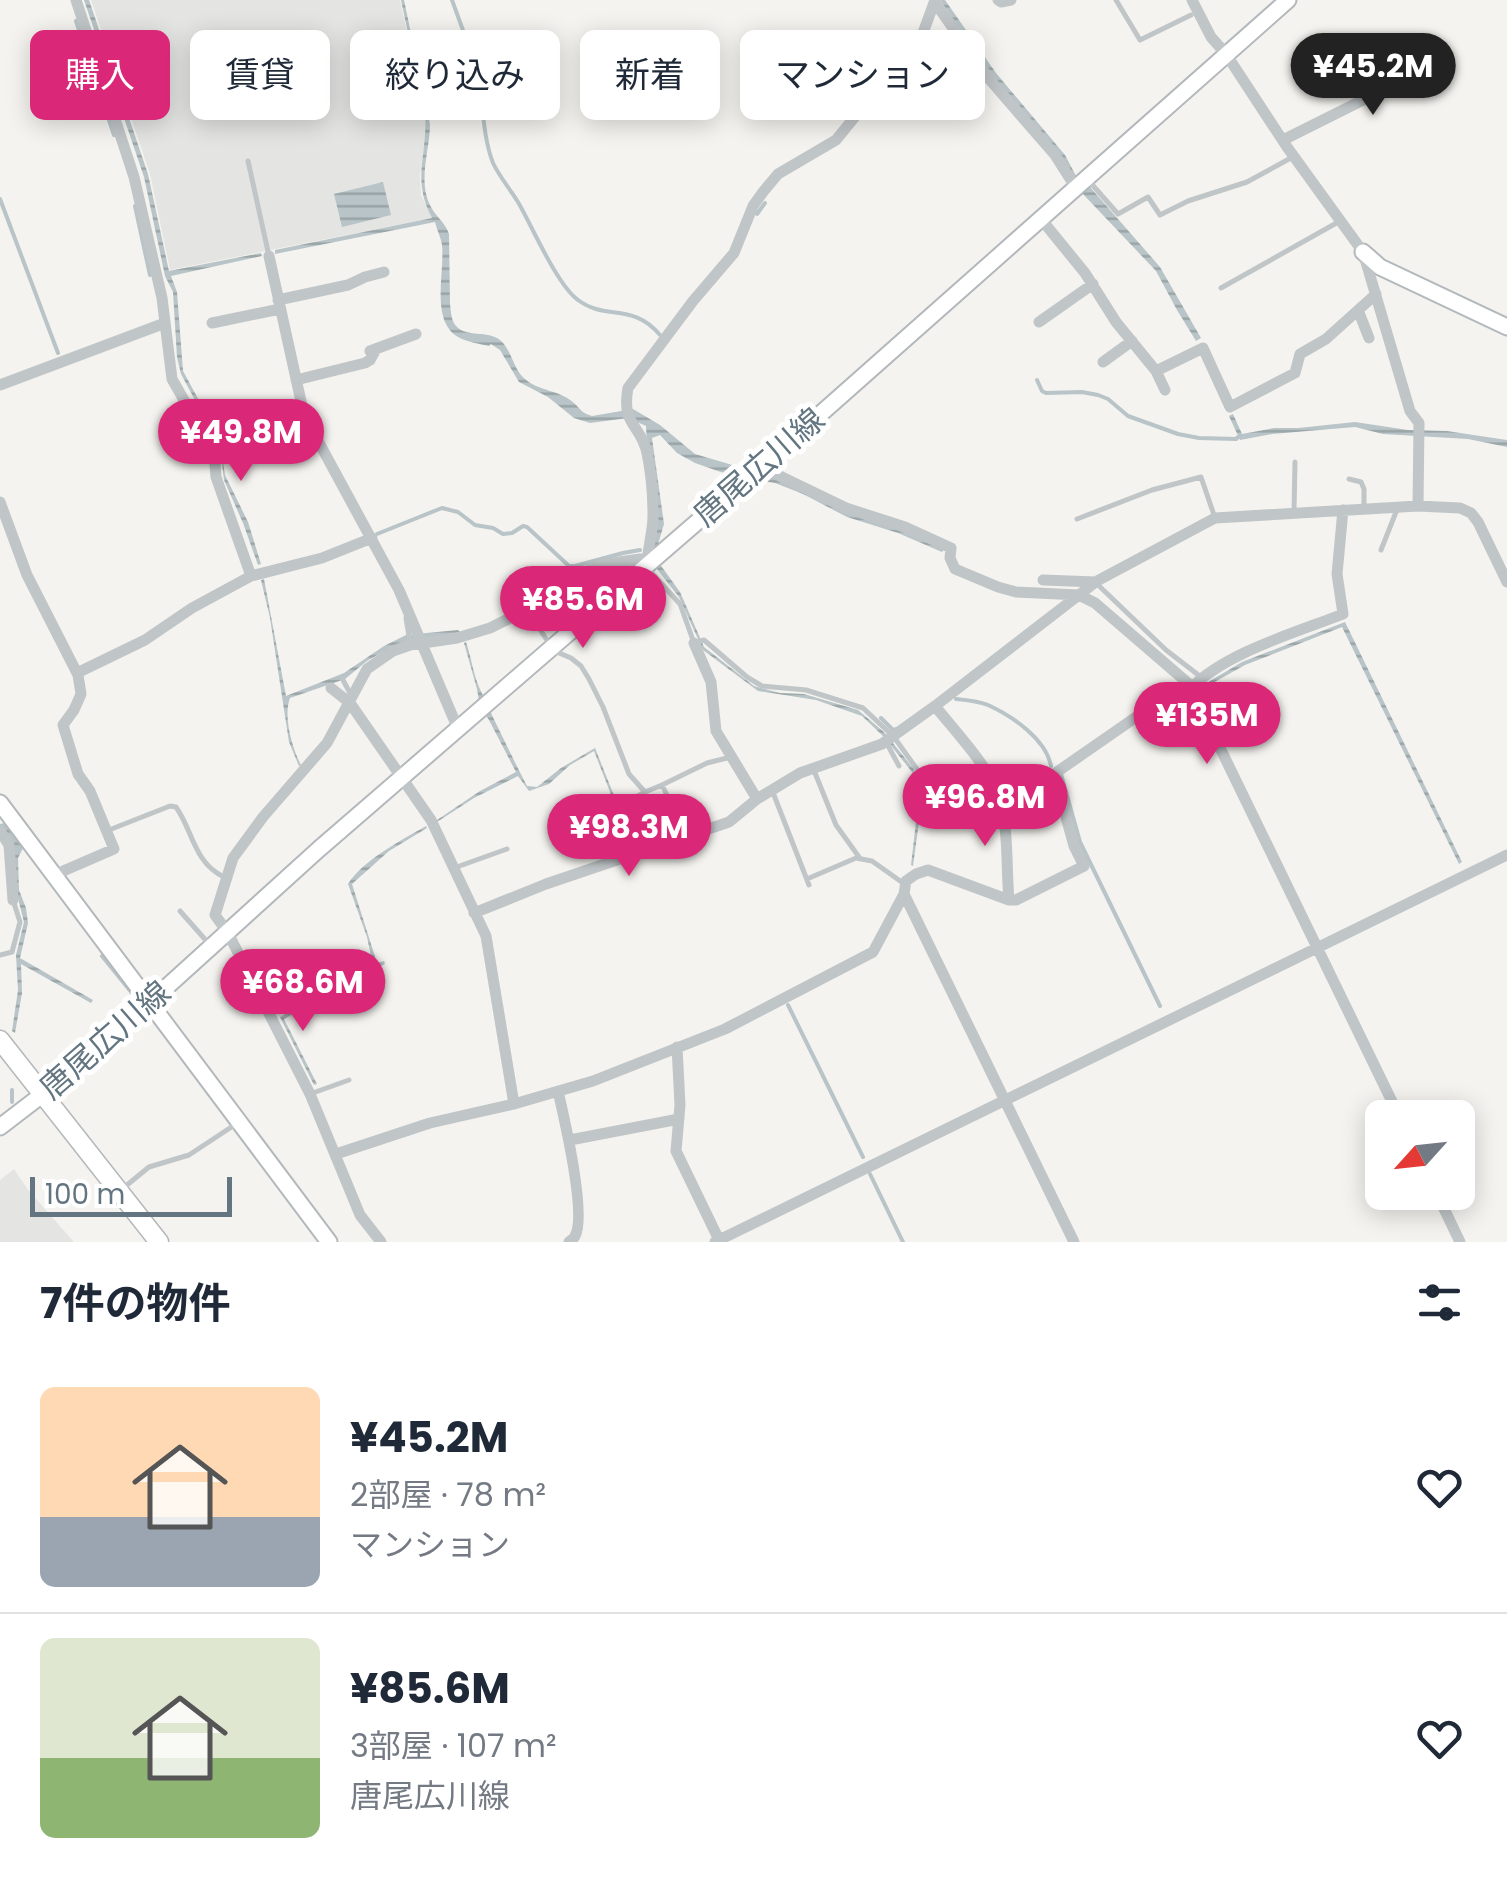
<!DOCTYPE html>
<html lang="ja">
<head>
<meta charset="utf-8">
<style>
	:root { --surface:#fff; --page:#f6f6f7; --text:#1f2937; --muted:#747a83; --line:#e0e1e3; --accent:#db2777 }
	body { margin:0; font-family:Poppins,"Noto Sans JP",sans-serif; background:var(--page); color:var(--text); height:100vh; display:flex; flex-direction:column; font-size:38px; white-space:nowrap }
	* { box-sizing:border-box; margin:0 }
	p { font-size:32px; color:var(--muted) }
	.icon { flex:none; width:55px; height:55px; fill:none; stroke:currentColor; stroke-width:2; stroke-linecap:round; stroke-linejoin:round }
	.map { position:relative; height:1242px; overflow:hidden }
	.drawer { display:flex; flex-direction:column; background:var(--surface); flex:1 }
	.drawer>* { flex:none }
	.guide { position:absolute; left:30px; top:30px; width:1000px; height:90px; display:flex; gap:20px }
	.needle { width:65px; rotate:243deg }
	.fabs { position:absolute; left:1365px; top:1100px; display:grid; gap:20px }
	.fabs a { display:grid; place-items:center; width:110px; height:110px; border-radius:15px; background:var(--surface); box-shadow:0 5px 25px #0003; font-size:50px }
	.scale { position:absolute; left:30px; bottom:25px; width:202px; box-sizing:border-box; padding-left:10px; border:5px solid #627581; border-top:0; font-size:28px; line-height:35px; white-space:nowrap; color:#627581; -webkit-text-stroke:8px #fff; paint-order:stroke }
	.price { position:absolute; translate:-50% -85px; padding:0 22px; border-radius:35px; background:var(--accent); color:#fff; font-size:32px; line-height:65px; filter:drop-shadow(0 2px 5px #0008) }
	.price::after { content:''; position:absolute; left:50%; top:60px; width:30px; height:22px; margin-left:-15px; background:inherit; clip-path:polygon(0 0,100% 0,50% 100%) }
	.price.active { background:#222; color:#fff }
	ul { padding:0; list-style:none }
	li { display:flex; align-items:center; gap:30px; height:250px; padding:0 40px }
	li+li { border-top:2px solid var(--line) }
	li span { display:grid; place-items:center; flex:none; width:280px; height:200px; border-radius:15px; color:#555 }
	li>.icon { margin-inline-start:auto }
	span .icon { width:120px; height:120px; fill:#fffc; stroke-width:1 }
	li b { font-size:42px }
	h2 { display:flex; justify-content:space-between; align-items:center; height:120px; padding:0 40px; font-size:42px }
	.tag { padding:0 35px; border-radius:15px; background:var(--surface); box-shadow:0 5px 25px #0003; font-size:35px; line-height:90px }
	.tag.active { background:var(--accent); color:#fff }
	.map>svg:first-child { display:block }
	.built { fill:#e4e5e3 }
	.water { fill:url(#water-rules) }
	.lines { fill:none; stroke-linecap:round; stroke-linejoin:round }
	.stream { stroke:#b8c4c7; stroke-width:4 }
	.secondary-casing { stroke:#b2b8bc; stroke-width:19 }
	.primary-casing { stroke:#b3b8bb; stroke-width:21 }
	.lane { stroke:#c0c5c7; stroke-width:5 }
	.street { stroke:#c0c5c7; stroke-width:11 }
	.secondary { stroke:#fff; stroke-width:15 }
	.primary { stroke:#fff; stroke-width:18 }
	.labels { text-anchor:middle; stroke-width:10; stroke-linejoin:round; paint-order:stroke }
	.street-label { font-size:32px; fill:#627581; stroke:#fff }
</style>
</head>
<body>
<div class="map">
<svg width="1507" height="1242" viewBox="0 0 1507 1242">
	<defs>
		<pattern id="water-rules" width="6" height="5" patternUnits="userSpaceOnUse" patternTransform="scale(2.5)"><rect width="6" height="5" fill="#b8c4c7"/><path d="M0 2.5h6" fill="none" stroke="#99a4a7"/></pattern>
	</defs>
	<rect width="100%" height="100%" fill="#f4f3ef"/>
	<path class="built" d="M91,0H400L425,114L426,131L420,176L421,195L432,218L170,270L150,174Z
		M14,1169L29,1191L74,1242H0V1180Z"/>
	<path class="water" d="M84,0H89L148,174L169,271L261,253L262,256L171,276L177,292L183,371L220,439L225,475L248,522L261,564L258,565L243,523L224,480L220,447L181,374L177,357L173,292L165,276L144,177Z
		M401,0H404L430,124C430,151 417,181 431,207C436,217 445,222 449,234L450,304C451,312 451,320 456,326C467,338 487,330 500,340C512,350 513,369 525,379C538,391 560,390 574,403C581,409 581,413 592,416L633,409L660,425L695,454L763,474L944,549L942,552L898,533L847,517L803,494L775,483L735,477L695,463L677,453L660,435L652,438L664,524L657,548L659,563L680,592L704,647L754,686L780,693L804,694L858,710L884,732L913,768L921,784L922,800L913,866L911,865L919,796V786L912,772L884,737L862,716L816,700L758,691L703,650L679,597L653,564L646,426L628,418L590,423L574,418L548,397L519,382L500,350L491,344L489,346C480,344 467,342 458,337C430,320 445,272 442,245C441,238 437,230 435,222L275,254V250L432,218C411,179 428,155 425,114Z
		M940,0H945L996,73L1065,155L1076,176L1090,187L1160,267L1201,338L1196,341L1177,310L1156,271L1082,193L993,77Z
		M383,182L391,215L342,227L334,194Z
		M1233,414L1242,434L1274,428H1298L1355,422L1408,430L1447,431L1507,440V447L1468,439L1383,434L1355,427L1272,434L1240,440L1229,416Z
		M264,579L286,696L344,673L384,646L406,635L458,630L460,632L393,646L367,661L345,679L290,698C283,716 292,748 301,765L299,766L289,742L270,618L261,580Z
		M1345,622L1462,862L1459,864L1342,627L1245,665L1202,689L1200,687L1242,662Z
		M466,642C471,656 473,673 479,687C494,720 510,753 527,786L537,787L561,768L595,748L617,803L612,797L594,751L570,765L549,784L529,791L518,776L474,798L437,822V820L480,791L516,772L489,720L480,707L477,689L464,643Z
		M5,823L23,848L18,858L19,890L26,908L28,923L20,958L93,1000L91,1003L21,964L22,993L15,1033L12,1031L18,990L16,955L24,922L0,828V824Z
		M426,826L427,828L389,851L352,884L377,963L384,961L385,964L284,1019L317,1084L314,1085L280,1017L373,966L367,937L348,884C363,860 402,840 426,826Z"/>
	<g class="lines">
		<path class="stream" d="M452,0L480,77
			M76,21L114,135
			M484,82L489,83L521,73
			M480,87C483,111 484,140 493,163C499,176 510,189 518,202C532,226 557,285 578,300C606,321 632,302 660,335
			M0,199L58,353
			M135,206L150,275
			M757,214L765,203
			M1037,380L1042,391L1046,393L1082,392L1098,395L1108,399L1128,416L1178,434L1199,438L1236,439L1238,437
			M377,534L442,508L458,512L475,525L493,528L503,534L512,533L523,526L527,527L569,566H575L623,553L640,550
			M956,699C967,700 978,701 988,705C1012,716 1046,739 1051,766
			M881,718L893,730L897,729
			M1061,774L1080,842L1160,1006
			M102,956L132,993
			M788,1005L863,1157
			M12,1102V1090
			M870,1174L903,1242"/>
		<g class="secondary-casing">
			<path id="secondary" d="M1363,252L1380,267L1507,327
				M0,803L329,1242
				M0,1127L43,1094L149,1003L319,849L756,471L1288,0"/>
		</g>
		<g class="primary-casing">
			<path id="primary" d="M0,1040L159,1242"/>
		</g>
		<path class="lane" d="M1116,0L1140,40L1191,15
			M248,161L269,256
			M1089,181L1118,214L1148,197L1160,215L1188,201L1247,182L1289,159
			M1221,288L1340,221
			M1349,479L1361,482L1364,489V506
			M1294,512L1295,462
			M1077,519L1152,490L1201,477L1214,515
			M1381,550L1398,507
			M649,570L680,604L694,643L704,640L747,677L762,686L806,690L863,708L894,737L924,779H1018L1051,774
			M1096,583L1166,650L1201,677
			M527,609L550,645
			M406,618L410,642
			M552,650L571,658L581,666L589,679L603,707L629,774L645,792L662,785L686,834
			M343,680L351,695
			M886,742L899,766
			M813,768L836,825L859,857
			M662,785L707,763L731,757
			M772,790L809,885
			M614,809L645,792
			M109,830L170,806L176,807C193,831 194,863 224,877
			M454,868L507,849
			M807,879L856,858L872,861L903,883
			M180,911L210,945
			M0,955L12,952L20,922L13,900
			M310,1094L349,1080
			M127,1185L149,1167L189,1155L236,1124"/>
		<path class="street" d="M76,0L134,177L162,298L172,379L214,453L216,477L251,576L322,558L372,538
			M998,0L1001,2L1011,0
			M1192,0L1211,37L1226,54L1287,147L1363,252L1410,411L1419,423L1418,506
			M936,4L990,80L1055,155L1076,188
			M1283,140L1445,59
			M1041,219L1085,273L1116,322L1156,371L1165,390
			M269,256L304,415L399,590L458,729
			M278,300L348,285L365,277L384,272
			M1358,310L1369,338
			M1039,322L1093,284
			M212,323L280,309
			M370,351L416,334
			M1103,362L1132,341
			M1156,371L1203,348L1230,407L1295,373L1300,354L1326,339L1376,294
			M296,380L365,363L370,360L376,349
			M0,385L165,323
			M259,428L304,415
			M761,467L846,508L905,527L951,548L950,558L955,569L998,587L1016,592L1079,595L1095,603L1189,684L1400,1118
			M0,502L27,575L78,675L81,694L74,710L63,725L78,774L90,791L114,849L54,875
			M647,563C648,548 653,530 653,516C653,497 651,472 647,453C641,424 621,426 628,388L693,301L734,253L753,206L763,192L778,174L836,140L923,33L935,0
			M1043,580L1096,582
			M694,643L711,682L716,731L757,799
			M77,673L145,640L192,608L251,576
			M331,688L350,703L431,820L486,936L514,1104
			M1191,688C1227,652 1295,633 1343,614L1337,574L1343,510
			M0,831L9,845L13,900
			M904,894L1074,1242
			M1009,900H1016L1084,866L1074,846L1054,774L1139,715L1189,684
			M474,913L546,884L729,822L757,799L800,773L882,744L935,706L1097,581L1215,518L1418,506L1460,508L1471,513L1478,522L1507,582
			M677,1047L680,1105L676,1151L720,1242
			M558,1091C564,1117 587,1215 575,1236C574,1239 571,1240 569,1242
			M570,1140L679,1119
			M336,1154L430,1123L514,1104L593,1081L725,1029L873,952L904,894L906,881L916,874L928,870L1009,900C1006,867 1009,829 999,797C991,769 954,730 935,706
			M1436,1192L1460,1242
			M381,1242L360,1215L310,1094L228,933L215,915L233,858L263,817L327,743L367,669L393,651L410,645L457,638L490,628L524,611L547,592L574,576L605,564L647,558
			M715,1242L1507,855"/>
		<use href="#secondary" class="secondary"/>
		<use href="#primary" class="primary"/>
	</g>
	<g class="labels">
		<g class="street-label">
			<text transform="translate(759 467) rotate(-41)" y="11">唐尾広川線</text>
			<text transform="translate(105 1040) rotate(-41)" y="11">唐尾広川線</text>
		</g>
	</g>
</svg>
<div class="fabs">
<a><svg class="needle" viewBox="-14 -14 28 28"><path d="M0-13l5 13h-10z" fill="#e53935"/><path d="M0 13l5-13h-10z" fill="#747a83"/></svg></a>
</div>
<div class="scale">100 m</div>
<b class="price active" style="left:1373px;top:118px">¥45.2M</b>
<b class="price" style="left:241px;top:484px">¥49.8M</b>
<b class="price" style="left:583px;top:651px">¥85.6M</b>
<b class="price" style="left:1207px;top:767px">¥135M</b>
<b class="price" style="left:985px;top:849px">¥96.8M</b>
<b class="price" style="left:629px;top:879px">¥98.3M</b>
<b class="price" style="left:303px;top:1034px">¥68.6M</b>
<div class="guide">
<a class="tag active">購入</a>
<a class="tag">賃貸</a>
<a class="tag">絞り込み</a>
<a class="tag">新着</a>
<a class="tag">マンション</a>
</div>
</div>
<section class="drawer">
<h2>7件の物件<svg class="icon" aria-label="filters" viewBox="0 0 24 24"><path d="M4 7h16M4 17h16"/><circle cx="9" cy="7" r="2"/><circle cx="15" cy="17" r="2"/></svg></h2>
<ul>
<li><span style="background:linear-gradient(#ffd9b3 65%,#9aa5b1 0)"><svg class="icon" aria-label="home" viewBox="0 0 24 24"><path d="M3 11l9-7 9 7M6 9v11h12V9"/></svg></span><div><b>¥45.2M</b><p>2部屋 · 78 m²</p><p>マンション</p></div><svg class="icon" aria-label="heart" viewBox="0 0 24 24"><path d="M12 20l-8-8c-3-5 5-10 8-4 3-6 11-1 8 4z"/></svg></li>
<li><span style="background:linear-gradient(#dfe7d0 60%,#8fb573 0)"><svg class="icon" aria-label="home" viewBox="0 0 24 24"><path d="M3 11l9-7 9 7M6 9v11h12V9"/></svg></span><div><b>¥85.6M</b><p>3部屋 · 107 m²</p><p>唐尾広川線</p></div><svg class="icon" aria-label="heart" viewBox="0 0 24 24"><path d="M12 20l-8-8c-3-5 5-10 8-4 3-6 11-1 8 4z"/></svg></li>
</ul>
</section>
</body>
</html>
